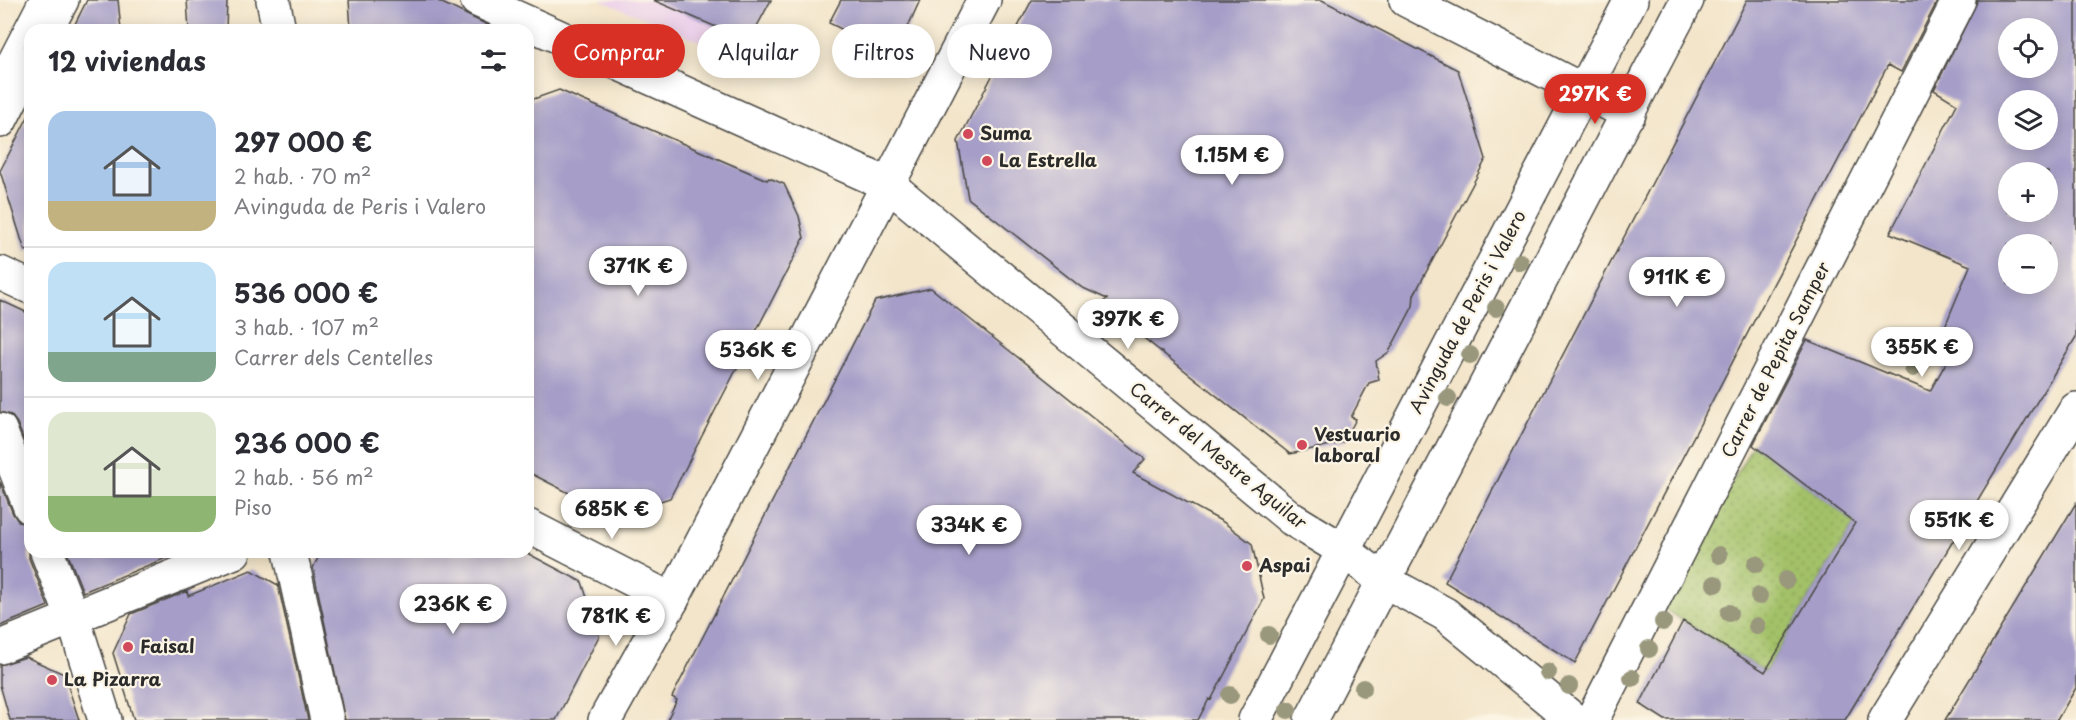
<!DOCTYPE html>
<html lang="es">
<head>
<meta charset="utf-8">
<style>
	:root { --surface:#fff; --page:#f2f2f3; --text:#2b2b33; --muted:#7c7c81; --line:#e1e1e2; --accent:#d93025 }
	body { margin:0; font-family:"Playpen Sans",sans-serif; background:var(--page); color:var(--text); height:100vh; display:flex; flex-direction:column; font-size:22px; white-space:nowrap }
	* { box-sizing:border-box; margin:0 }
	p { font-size:20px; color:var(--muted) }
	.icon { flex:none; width:33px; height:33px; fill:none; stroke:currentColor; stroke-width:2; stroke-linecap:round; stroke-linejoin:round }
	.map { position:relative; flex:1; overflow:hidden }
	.side { position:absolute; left:24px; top:24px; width:510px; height:534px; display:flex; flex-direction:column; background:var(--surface); border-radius:18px; box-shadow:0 3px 15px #0003 }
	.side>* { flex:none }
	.top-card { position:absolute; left:552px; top:24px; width:570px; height:54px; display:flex; gap:12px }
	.fabs { position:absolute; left:1998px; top:18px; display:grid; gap:12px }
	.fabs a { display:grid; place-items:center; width:60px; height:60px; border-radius:50%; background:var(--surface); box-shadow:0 3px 15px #0003; font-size:30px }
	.price { position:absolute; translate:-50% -51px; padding:0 14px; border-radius:21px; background:#fff; color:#222; font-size:20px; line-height:39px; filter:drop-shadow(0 2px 3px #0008) }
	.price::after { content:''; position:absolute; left:50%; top:36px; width:18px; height:14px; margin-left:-9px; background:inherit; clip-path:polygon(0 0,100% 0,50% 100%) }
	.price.current { background:var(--accent); color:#fff }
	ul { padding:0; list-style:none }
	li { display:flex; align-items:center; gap:18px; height:150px; padding:0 24px }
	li+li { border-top:2px solid var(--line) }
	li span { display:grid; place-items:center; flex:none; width:168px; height:120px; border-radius:18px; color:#555 }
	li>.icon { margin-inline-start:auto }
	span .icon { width:72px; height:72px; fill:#fffc; stroke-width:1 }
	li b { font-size:26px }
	h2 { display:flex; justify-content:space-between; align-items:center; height:72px; padding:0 24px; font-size:26px }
	.tag { padding:0 21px; border-radius:27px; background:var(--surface); box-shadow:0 3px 15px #0003; font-size:21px; line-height:54px }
	.tag.current { background:var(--accent); color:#fff }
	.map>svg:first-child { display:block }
	.built { fill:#ecd1ea }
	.grass { fill:url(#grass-dots); stroke:#67764a; stroke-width:1.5 }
	.building { fill:#a69ec8; fill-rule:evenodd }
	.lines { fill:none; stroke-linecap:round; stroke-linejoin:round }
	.lane-casing { stroke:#494743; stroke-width:21 }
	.street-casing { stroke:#494743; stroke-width:36 }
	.secondary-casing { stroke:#494743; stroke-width:36 }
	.primary-casing { stroke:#494743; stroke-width:36 }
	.lane { stroke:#fff; stroke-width:18 }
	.street { stroke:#fff; stroke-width:33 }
	.secondary { stroke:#fff; stroke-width:33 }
	.primary { stroke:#fff; stroke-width:33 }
	.tree { fill:#99977c }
	.poi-dot { fill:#d1495b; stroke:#fcf5e5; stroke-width:2 }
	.labels { text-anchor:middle; stroke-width:4.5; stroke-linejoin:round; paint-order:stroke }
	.poi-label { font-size:18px; font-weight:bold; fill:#2b2b2b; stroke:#fcf5e5; text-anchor:start }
	.street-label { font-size:18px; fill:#2b2b2b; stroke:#fcf5e5 }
</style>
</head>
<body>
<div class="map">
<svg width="2076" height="720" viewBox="0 0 2076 720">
	<defs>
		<pattern id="grass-dots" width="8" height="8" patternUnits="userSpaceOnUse" patternTransform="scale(1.5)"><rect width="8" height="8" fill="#a3c168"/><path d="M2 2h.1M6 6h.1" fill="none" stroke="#859d56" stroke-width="1.8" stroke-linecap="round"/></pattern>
	</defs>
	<rect width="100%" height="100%" fill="#fcf5e5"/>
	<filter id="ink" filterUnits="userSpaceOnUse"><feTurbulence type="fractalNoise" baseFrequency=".0167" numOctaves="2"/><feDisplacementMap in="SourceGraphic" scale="12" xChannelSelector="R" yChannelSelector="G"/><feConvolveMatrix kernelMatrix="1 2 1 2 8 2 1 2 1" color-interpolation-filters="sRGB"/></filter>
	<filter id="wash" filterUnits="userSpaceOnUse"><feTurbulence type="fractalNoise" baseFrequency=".008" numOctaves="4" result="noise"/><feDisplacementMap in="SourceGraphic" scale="24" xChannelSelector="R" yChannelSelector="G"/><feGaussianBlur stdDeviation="1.35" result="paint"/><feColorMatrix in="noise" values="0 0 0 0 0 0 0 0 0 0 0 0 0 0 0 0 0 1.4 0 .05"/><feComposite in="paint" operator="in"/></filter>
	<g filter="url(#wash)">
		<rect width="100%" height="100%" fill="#f3e5ca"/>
		<path class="built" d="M600,0H771L740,58Z"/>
		<path class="grass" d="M1753,444L1855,523L1765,672L1664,609Z"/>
		<g id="blocks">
			<path class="building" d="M87,0H118L121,30H72Z
				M187,0H227L226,30H189Z
				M349,0H436L498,30H351Z
				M653,0H771L749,41Z
				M841,0H920L897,51L894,50L892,54L829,23Z
				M1032,0H1322L1458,70L1486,159L1414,295L1413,306L1389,352L1376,361L1379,380L1369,383L1351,417L1356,419L1344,442L1290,454L1101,304L1107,299L1081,287L968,198L958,141Z
				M1747,0H1938L1901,72L1888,65L1575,663L1445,582Z
				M1978,0H2076V337L1845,720H1665L1640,704L1683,621L1765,672L1855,523L1753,445L1807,340L1930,391L1960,338L1943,331L1970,266L1890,233L1957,104L1934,90ZM2008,28H2048V68H2008ZM2008,100H2048V140H2008ZM2008,172H2048V212H2008ZM2008,244H2048V284H2008Z
				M559,90L767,180L769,178L784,184L799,216L804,238L670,498L620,514L605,506L602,510L528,472V101Z
				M30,113V250L25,251L0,171Z
				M931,288L1145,459L1133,473L1223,522L1252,544L1264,599L1211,700L1209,699L1198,720H667L677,700L672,697L875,301Z
				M0,300L30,314V455L17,423L11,415L0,412Z
				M0,482L13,514L19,522L30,525L29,558L48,606L0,626Z
				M2076,503V688L2057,720H1945Z
				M67,552H178V553L83,592Z
				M321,552H525L582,582L599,636L556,720H345L313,568Z
				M251,570L278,585L308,720H134L113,653L131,614L187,591L188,596Z
				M26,657L64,674L79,720H10L0,685V665Z"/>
		</g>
	</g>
	<g filter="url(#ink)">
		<use href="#blocks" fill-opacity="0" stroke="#494743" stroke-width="1.5"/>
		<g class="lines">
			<g class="lane-casing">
				<path id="lane" d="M0,100L7,60L38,0"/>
			</g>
			<g class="street-casing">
				<path id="street" d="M273,0L279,30
					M1406,0L1629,114
					M46,30L62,0
					M0,121L30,62
					M0,273L30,287
					M0,430L30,507
					M528,526L672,600
					M1343,550L1383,580L1445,614L1574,720
					M47,552L73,618L105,720
					M290,552L327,720
					M0,647L234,552
					M1592,720L1959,0
					M1885,720L2076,409"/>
			</g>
			<g class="secondary-casing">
				<path id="secondary" d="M477,0L889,185L1292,519L1343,550
					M605,720L672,600L984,0"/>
			</g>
			<g class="primary-casing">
				<path id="primary" d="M1255,720L1631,0
					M1311,720L1687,0"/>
			</g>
			<use href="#lane" class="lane"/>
			<use href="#street" class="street"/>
			<use href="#secondary" class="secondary"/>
			<use href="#primary" class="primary"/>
		</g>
		<g class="tree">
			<circle cx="1520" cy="262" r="9"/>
			<circle cx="1496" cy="308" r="9"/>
			<circle cx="1927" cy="343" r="9"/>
			<circle cx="1470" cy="355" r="9"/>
			<circle cx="1913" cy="368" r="9"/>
			<circle cx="1448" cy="398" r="9"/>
			<circle cx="1719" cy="555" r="9"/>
			<circle cx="1756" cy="564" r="9"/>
			<circle cx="1786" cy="580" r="9"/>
			<circle cx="1715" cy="584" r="9"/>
			<circle cx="1759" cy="596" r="9"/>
			<circle cx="1729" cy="613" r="9"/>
			<circle cx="1663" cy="622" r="9"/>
			<circle cx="1757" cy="626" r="9"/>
			<circle cx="1269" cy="635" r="9"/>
			<circle cx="1649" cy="649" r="9"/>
			<circle cx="1548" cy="672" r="9"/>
			<circle cx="1632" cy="678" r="9"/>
			<circle cx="1569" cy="686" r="9"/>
			<circle cx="1363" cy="688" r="9"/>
			<circle cx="1230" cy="695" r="9"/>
			<circle cx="1288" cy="710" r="9"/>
		</g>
	</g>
	<g class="poi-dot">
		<circle cx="968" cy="134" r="6"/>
		<circle cx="987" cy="161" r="6"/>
		<circle cx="1302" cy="445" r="6"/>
		<circle cx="1247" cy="566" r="6"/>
		<circle cx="128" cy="647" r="6"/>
		<circle cx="52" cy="680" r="6"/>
	</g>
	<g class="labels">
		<g class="poi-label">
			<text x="980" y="140">Suma</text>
			<text x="999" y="167">La Estrella</text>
			<text x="1314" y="441">Vestuario<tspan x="1314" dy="21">laboral</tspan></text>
			<text x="1259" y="572">Aspai</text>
			<text x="140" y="653">Faisal</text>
			<text x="64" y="686">La Pizarra</text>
		</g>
		<g class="street-label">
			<text transform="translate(1468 312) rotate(-62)" y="6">Avinguda de Peris i Valero</text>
			<text transform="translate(1776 360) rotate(-63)" y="6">Carrer de Pepita Samper</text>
			<text transform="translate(1218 456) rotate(39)" y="6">Carrer del Mestre Aguilar</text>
		</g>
	</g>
</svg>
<div class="fabs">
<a><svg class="icon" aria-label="locate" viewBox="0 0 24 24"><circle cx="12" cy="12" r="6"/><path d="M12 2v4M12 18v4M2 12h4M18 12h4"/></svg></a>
<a><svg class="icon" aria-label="layers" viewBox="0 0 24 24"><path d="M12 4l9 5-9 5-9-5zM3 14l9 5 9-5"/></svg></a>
<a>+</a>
<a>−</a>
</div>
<b class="price current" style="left:1595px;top:125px">297K €</b>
<b class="price" style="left:1232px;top:186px">1.15M €</b>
<b class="price" style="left:638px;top:297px">371K €</b>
<b class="price" style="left:1677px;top:308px">911K €</b>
<b class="price" style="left:1128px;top:350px">397K €</b>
<b class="price" style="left:1922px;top:378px">355K €</b>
<b class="price" style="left:758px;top:381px">536K €</b>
<b class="price" style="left:612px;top:540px">685K €</b>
<b class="price" style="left:1959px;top:551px">551K €</b>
<b class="price" style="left:969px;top:556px">334K €</b>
<b class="price" style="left:453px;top:635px">236K €</b>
<b class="price" style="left:616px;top:647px">781K €</b>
<div class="top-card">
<a class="tag current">Comprar</a>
<a class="tag">Alquilar</a>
<a class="tag">Filtros</a>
<a class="tag">Nuevo</a>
</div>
<section class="side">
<h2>12 viviendas<svg class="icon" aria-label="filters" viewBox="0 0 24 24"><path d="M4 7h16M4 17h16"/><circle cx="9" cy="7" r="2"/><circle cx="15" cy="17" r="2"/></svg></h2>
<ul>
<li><span style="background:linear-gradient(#a9c7e8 75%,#c2b280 0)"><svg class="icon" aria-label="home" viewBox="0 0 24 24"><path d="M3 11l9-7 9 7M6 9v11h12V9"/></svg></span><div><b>297 000 €</b><p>2 hab. · 70 m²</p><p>Avinguda de Peris i Valero</p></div></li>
<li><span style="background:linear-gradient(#bfe0f5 75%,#7fa58c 0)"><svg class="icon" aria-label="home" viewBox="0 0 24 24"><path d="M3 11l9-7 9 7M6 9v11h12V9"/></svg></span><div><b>536 000 €</b><p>3 hab. · 107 m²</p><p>Carrer dels Centelles</p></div></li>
<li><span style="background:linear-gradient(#dfe7d0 70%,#8fb573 0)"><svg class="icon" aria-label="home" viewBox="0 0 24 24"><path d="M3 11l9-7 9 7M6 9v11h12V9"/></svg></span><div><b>236 000 €</b><p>2 hab. · 56 m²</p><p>Piso</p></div></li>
</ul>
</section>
</div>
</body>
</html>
